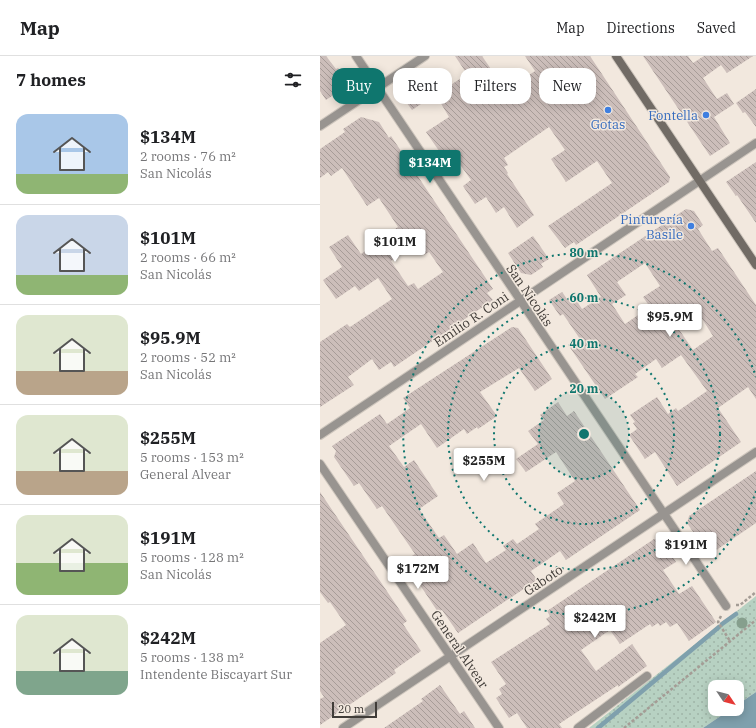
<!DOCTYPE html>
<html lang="en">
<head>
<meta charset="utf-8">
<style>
	:root { --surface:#fff; --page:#f6f6f6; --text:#202124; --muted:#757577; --line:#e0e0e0; --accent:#0f766e }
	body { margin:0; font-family:"IBM Plex Serif",serif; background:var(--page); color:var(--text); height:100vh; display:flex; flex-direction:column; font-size:15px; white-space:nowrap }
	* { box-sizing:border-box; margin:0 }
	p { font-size:13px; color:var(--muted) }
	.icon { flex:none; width:22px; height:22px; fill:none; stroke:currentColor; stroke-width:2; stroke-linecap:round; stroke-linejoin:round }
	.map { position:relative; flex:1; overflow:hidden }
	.panel { display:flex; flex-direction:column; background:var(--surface); width:320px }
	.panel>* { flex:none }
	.hud { position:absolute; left:12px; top:12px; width:364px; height:36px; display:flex; gap:8px }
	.needle { width:26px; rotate:125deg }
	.controls { position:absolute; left:388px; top:624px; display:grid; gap:8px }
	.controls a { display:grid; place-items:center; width:36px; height:36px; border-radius:8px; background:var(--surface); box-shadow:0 2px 10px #0003; font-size:20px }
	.scale { position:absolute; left:12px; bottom:10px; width:45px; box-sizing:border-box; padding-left:4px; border:2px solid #403c38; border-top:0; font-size:11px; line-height:14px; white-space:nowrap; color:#403c38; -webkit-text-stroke:3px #f2e8de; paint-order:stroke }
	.price { position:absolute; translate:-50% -34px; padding:0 9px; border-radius:4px; background:#fff; color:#222; font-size:13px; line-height:26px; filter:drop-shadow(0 1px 2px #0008) }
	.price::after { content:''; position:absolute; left:50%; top:24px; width:12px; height:9px; margin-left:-6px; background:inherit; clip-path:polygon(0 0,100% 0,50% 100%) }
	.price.current { background:var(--accent); color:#fff }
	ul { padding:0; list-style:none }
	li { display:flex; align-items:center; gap:12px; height:100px; padding:0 16px }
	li+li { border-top:1px solid var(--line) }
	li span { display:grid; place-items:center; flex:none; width:112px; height:80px; border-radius:12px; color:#555 }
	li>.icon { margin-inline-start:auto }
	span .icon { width:48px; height:48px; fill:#fffc; stroke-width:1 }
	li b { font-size:17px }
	h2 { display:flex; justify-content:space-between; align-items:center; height:48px; padding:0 16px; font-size:17px }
	.chip { padding:0 14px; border-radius:12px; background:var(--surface); box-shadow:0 2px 10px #0003; font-size:14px; line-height:36px }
	.chip.current { background:var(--accent); color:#fff }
	header { display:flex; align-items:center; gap:24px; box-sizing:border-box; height:56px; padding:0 20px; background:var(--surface); border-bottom:1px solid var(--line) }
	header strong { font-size:19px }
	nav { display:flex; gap:22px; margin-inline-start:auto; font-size:14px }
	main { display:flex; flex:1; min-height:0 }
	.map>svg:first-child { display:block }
	.park { fill:url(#park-dots) }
	.water { fill:#7fa0ad }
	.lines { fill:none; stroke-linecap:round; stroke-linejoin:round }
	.stream { stroke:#7fa0ad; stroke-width:4.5 }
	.building { fill:url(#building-back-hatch); fill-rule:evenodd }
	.street-casing { stroke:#cec6bd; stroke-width:10 }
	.secondary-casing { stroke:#cec6bd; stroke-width:10 }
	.path { stroke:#a49c95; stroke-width:2.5; stroke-dasharray:3 2; stroke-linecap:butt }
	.street { stroke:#989490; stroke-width:8 }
	.secondary { stroke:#716b65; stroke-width:8 }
	.tree { fill:#869f8d }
	.ring { fill:none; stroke:#0f766e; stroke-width:2; stroke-dasharray:2 4 }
	.shop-dot { fill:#3f7fe0; stroke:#f2e8de; stroke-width:1.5 }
	.labels { text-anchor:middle; stroke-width:3; stroke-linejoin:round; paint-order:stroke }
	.shop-label { font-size:13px; fill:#366cbe; stroke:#f2e8de; text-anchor:end }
	.street-label { font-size:13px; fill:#403c38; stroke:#f2e8de }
	.centre { fill:#0f766e; stroke:#f2e8de; stroke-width:2 }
	.ring-label { font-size:12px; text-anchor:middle; font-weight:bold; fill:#0f766e; stroke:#f2e8de; stroke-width:3; stroke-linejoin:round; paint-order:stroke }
</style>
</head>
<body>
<header>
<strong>Map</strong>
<nav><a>Map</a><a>Directions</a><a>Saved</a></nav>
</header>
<main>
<section class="panel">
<h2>7 homes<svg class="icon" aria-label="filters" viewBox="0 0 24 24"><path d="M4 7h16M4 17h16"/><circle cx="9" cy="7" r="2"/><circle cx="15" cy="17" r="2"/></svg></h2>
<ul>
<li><span style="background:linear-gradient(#a9c7e8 75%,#8fb573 0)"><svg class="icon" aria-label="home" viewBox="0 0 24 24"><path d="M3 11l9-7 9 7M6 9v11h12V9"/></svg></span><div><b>$134M</b><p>2 rooms · 76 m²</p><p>San Nicolás</p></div></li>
<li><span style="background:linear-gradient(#c9d6e8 75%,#8fb573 0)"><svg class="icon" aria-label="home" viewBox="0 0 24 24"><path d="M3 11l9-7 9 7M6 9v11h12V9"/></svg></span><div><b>$101M</b><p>2 rooms · 66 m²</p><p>San Nicolás</p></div></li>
<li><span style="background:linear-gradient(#dfe7d0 70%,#b9a48a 0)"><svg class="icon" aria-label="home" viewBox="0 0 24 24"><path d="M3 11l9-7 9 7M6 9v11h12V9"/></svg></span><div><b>$95.9M</b><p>2 rooms · 52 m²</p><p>San Nicolás</p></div></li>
<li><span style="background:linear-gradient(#dfe7d0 70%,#b9a48a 0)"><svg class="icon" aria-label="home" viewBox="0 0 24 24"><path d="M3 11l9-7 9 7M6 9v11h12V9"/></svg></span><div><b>$255M</b><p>5 rooms · 153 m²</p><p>General Alvear</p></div></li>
<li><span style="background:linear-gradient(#dfe7d0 60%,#8fb573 0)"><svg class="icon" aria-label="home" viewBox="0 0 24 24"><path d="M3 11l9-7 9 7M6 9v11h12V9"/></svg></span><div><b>$191M</b><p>5 rooms · 128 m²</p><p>San Nicolás</p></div></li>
<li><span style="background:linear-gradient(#dfe7d0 70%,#7fa58c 0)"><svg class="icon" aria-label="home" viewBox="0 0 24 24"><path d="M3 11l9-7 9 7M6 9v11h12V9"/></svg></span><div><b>$242M</b><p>5 rooms · 138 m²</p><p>Intendente Biscayart Sur</p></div></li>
</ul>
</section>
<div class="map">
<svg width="436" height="672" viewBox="0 0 436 672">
	<defs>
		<pattern id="park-dots" width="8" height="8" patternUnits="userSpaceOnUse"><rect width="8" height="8" fill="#b7d1c2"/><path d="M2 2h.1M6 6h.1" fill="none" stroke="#9eb4a7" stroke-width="1.8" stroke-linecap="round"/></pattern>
		<pattern id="building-back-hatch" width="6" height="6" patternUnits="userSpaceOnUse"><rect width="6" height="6" fill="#ccbeba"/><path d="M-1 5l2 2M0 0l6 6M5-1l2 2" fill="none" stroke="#a79c98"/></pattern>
	</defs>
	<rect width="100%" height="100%" fill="#f2e8de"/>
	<path class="park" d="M436,540V636L417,649V631H395V653H411L383,672H269Z"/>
	<path class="water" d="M436,636V672H383L411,653H417V649Z"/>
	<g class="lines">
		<path class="stream" d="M402,568L416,558
			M278,672L399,571"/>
	</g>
	<path class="building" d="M0,0H6L16,13L18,12L26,25L23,28L25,31L6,44L0,35Z
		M135,0H162L186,35L215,15L205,0H270L350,121L349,126L256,189L254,186L245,192L228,170L292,127L277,105L246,126L231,103L245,94L229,71L184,102L188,109L184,111L188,117L187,118L214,159L197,172L184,151L176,157L166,141L155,148L143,130L151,124L134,100L126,105L106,76L129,61L116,39L147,18Z
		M323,0H368L373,7L384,0H433L407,17L401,9L383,22L397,43L407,37L414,48L394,61L410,87L390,100Z
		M103,25L113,40L92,54L81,39Z
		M436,33V71L425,56L423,57L416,47Z
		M41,61L59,66L69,82L71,80L173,233L167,237L173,244L74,311L71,306L59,314L52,303L28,321L34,329L0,351V286L27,268L30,271L72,243L58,222L39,235L35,230L16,243L3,224L22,211L9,191L28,179L41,198L78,171L59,142L47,150L22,112L11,120L8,116L0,122V93L25,76L23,73ZM93,191L99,199L102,196L104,199L109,196L123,216L98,233L94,227L88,230L71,205Z
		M436,106V167L417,139L416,140L406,126Z
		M366,153L374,155L383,169L378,173L392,195L398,192L436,249V343L428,331L398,352L421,386L357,430L335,396L325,403L309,379L317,373L313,367L315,366L310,359L337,341L348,358L356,352L358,355L387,335L361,299L342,312L336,303L315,318L318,321L285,343L249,290L260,283L243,258L240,260L229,244L242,236L247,243L253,239L262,253L281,241L267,219ZM325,207L340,230L323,241L330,251L305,268L292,248L306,239L297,226ZM379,258L393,280L373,294L358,272Z
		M213,180L229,203L221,208L223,211L211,219L201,217L188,197Z
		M192,271L198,272L232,323L215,335L199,312L160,336L177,360L158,373L157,371L147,378L144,373L117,392L101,368L69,390L84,411L94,404L118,440L99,453L119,482L124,479L137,498L153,487L166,507L186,494L183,490L193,483L197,488L219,473L215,468L244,448L237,437L255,425L236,396L206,416L196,403L218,388L208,375L224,364L220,359L238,346L247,360L254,355L320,454L246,504L240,495L211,515L217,524L138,577L122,554L118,556L84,505L95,498L62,450L57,453L39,427L34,430L14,401L16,395L12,390L60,358L67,368L90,352L83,342Z
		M436,415V467L389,499L367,467L369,460Z
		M0,436L87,565L83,568L101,595L74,614L76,617L0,669V643L4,641L0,635V587L26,569L10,546L8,547L0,536Z
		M334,483L341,484L356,506L343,514L359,538L372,530L396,566L369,585L357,567L350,571L346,566L340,570L338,567L332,571L330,568L300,588L290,574L261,594L276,615L312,588L327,610L298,631V629L239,668L242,672H207L197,657L189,662L176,642L182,638L179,633L186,628L171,606L230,568L226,563L230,560L227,555Z
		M120,629L140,658L144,655L155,672H64L103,645L101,643Z"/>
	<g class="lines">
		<g class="street-casing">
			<path id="street" d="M36,0L406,550
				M0,70L105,0
				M0,379L436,87
				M0,408L179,672
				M23,672L436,396
				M258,672L327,620"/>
		</g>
		<g class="secondary-casing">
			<path id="secondary" d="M296,0L436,209"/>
		</g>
		<path class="path" d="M416,549H420L436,536
			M401,560L398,566L410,585
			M304,672L436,564"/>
		<use href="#street" class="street"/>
		<use href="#secondary" class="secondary"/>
	</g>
	<circle class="tree" cx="422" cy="567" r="5.5"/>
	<circle cx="264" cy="378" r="45" fill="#0f766e" fill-opacity=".12"/>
	<g class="ring">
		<circle cx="264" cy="378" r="45"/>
		<circle cx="264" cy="378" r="90"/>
		<circle cx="264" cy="378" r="136"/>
		<path d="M436 435A181 181 0 1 1 436 321"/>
	</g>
	<g class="shop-dot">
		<circle cx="288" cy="54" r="4"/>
		<circle cx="386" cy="59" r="4"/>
		<circle cx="371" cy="170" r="4"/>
	</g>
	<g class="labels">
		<g class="shop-label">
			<text x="378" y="64">Fontella</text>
			<text x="288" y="73" text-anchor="middle">Gotas</text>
			<text x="363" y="168">Pinturería<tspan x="363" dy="15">Basile</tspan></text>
		</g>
		<g class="street-label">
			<text transform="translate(210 239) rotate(56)" y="5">San Nicolás</text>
			<text transform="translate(151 263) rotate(-34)" y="5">Emilio R. Coni</text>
			<text transform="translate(223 524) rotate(-34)" y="5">Gaboto</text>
			<text transform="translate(140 593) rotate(56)" y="5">General Alvear</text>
		</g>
	</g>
	<circle cx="264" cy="378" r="6" class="centre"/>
	<g class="ring-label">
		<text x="264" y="201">80 m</text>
		<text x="264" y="246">60 m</text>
		<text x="264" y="292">40 m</text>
		<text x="264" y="337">20 m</text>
	</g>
</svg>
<div class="controls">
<a><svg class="needle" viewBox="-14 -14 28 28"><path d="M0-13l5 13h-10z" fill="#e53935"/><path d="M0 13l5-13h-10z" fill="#757577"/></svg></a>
</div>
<div class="scale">20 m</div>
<b class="price current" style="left:110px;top:128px">$134M</b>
<b class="price" style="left:75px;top:207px">$101M</b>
<b class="price" style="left:350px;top:282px">$95.9M</b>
<b class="price" style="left:164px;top:426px">$255M</b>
<b class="price" style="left:366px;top:510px">$191M</b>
<b class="price" style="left:98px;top:534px">$172M</b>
<b class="price" style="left:275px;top:583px">$242M</b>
<div class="hud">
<a class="chip current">Buy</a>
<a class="chip">Rent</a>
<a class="chip">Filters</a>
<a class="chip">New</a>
</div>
</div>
</main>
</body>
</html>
